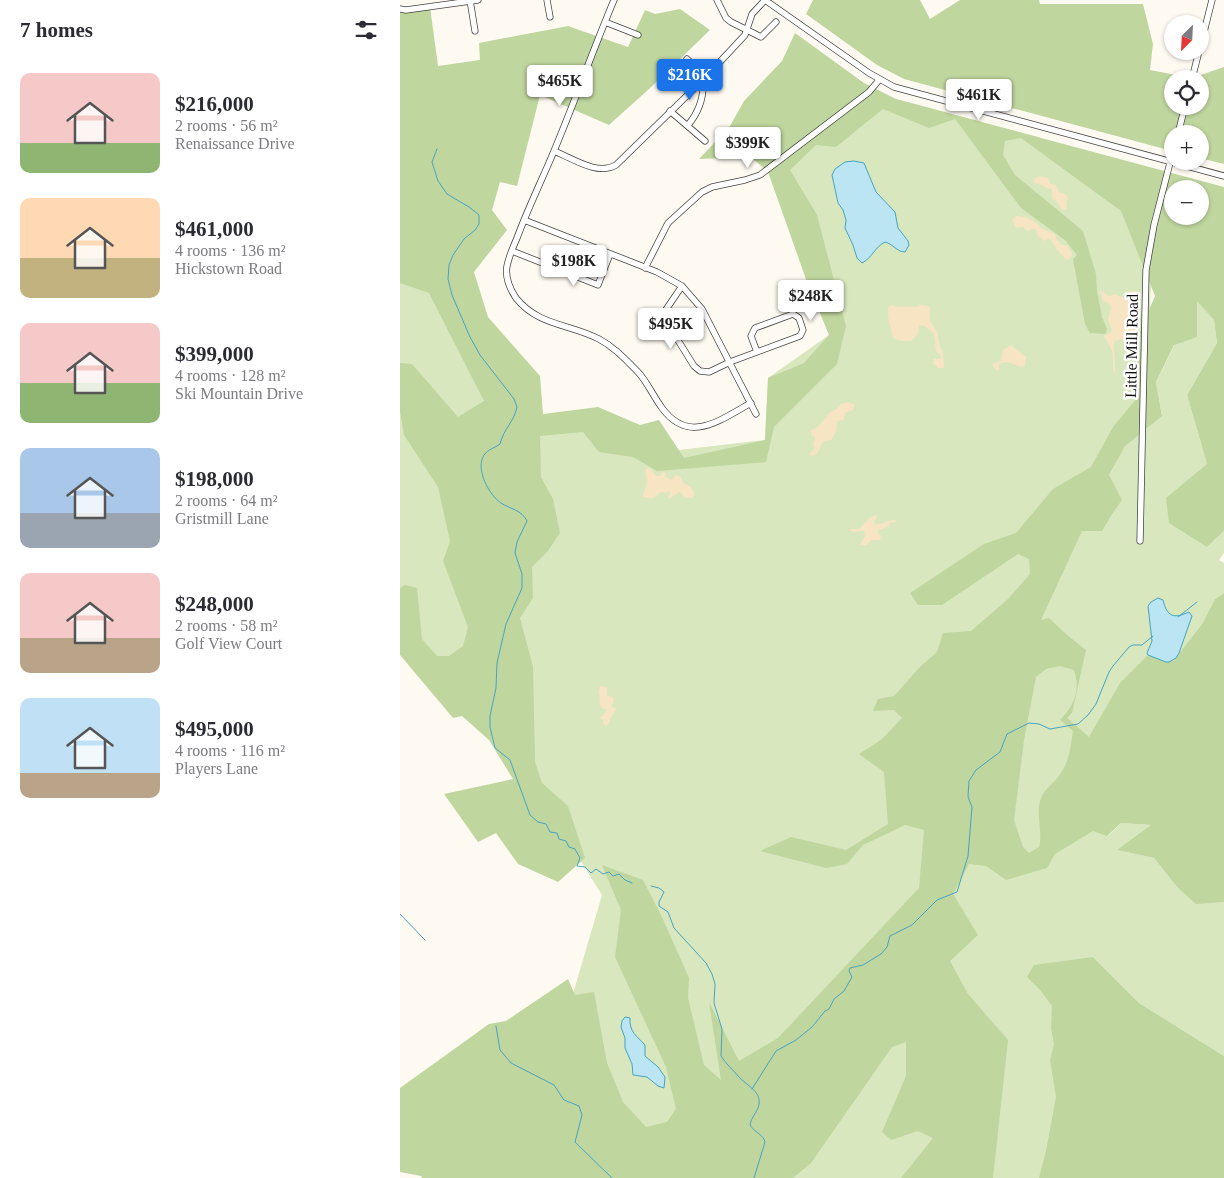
<!DOCTYPE html>
<html lang="en">
<head>
<meta charset="utf-8">
<style>
	:root { --surface:#fff; --page:#f2f2f3; --text:#2b2b33; --muted:#7c7c81; --accent:#1a73e8 }
	body { margin:0; font-family:Georgia,serif; background:var(--page); color:var(--text); height:100vh; display:flex; flex-direction:column; font-size:19px; white-space:nowrap }
	* { box-sizing:border-box; margin:0 }
	p { font-size:16px; color:var(--muted) }
	.icon { flex:none; width:28px; height:28px; fill:none; stroke:currentColor; stroke-width:2; stroke-linecap:round; stroke-linejoin:round }
	.map { position:relative; flex:1; overflow:hidden }
	.details { display:flex; flex-direction:column; background:var(--surface); width:400px }
	.details>* { flex:none }
	.needle { width:32px; rotate:204deg }
	.buttons { position:absolute; left:764px; top:15px; display:grid; gap:10px }
	.buttons a { display:grid; place-items:center; width:45px; height:45px; border-radius:50%; background:var(--surface); box-shadow:0 1px 4px #0004; font-size:25px }
	.price { position:absolute; translate:-50% -42px; padding:0 11px; border-radius:5px; background:#fff; color:#222; font-size:16px; line-height:32px; filter:drop-shadow(0 1px 2px #0008) }
	.price::after { content:''; position:absolute; left:50%; top:30px; width:15px; height:11px; margin-left:-8px; background:inherit; clip-path:polygon(0 0,100% 0,50% 100%) }
	.price.current { background:var(--accent); color:#fff }
	ul { padding:0; list-style:none }
	li { display:flex; align-items:center; gap:15px; height:125px; padding:0 20px }
	li span { display:grid; place-items:center; flex:none; width:140px; height:100px; border-radius:10px; color:#555 }
	li>.icon { margin-inline-start:auto }
	span .icon { width:60px; height:60px; fill:#fffc; stroke-width:1 }
	li b { font-size:21px }
	h2 { display:flex; justify-content:space-between; align-items:center; height:60px; padding:0 20px; font-size:21px }
	main { display:flex; flex:1; min-height:0 }
	.map>svg:first-child { display:block }
	.green { fill:#d8e7be }
	.forest { fill:#bfd69e; fill-rule:evenodd }
	.sand { fill:#f6e4c2 }
	.water { fill:#bbe5f2; stroke:#47a3c3 }
	.lines { fill:none; stroke-linecap:round; stroke-linejoin:round }
	.stream { stroke:#47a3c3; stroke-width:1 }
	.minor-casing { stroke:#424242; stroke-width:7 }
	.minor { stroke:#fff; stroke-width:5.5 }
	.labels { text-anchor:middle; stroke-width:5; stroke-linejoin:round; paint-order:stroke }
	.street-label { font-size:16px; fill:#0f0f0f; stroke:#fff }
</style>
</head>
<body>
<main>
<section class="details">
<h2>7 homes<svg class="icon" aria-label="filters" viewBox="0 0 24 24"><path d="M4 7h16M4 17h16"/><circle cx="9" cy="7" r="2"/><circle cx="15" cy="17" r="2"/></svg></h2>
<ul>
<li><span style="background:linear-gradient(#f6c9c9 70%,#8fb573 0)"><svg class="icon" aria-label="home" viewBox="0 0 24 24"><path d="M3 11l9-7 9 7M6 9v11h12V9"/></svg></span><div><b>$216,000</b><p>2 rooms · 56 m²</p><p>Renaissance Drive</p></div></li>
<li><span style="background:linear-gradient(#ffd9b3 60%,#c2b280 0)"><svg class="icon" aria-label="home" viewBox="0 0 24 24"><path d="M3 11l9-7 9 7M6 9v11h12V9"/></svg></span><div><b>$461,000</b><p>4 rooms · 136 m²</p><p>Hickstown Road</p></div></li>
<li><span style="background:linear-gradient(#f6c9c9 60%,#8fb573 0)"><svg class="icon" aria-label="home" viewBox="0 0 24 24"><path d="M3 11l9-7 9 7M6 9v11h12V9"/></svg></span><div><b>$399,000</b><p>4 rooms · 128 m²</p><p>Ski Mountain Drive</p></div></li>
<li><span style="background:linear-gradient(#a9c7e8 65%,#9aa5b1 0)"><svg class="icon" aria-label="home" viewBox="0 0 24 24"><path d="M3 11l9-7 9 7M6 9v11h12V9"/></svg></span><div><b>$198,000</b><p>2 rooms · 64 m²</p><p>Gristmill Lane</p></div></li>
<li><span style="background:linear-gradient(#f6c9c9 65%,#b9a48a 0)"><svg class="icon" aria-label="home" viewBox="0 0 24 24"><path d="M3 11l9-7 9 7M6 9v11h12V9"/></svg></span><div><b>$248,000</b><p>2 rooms · 58 m²</p><p>Golf View Court</p></div></li>
<li><span style="background:linear-gradient(#bfe0f5 75%,#b9a48a 0)"><svg class="icon" aria-label="home" viewBox="0 0 24 24"><path d="M3 11l9-7 9 7M6 9v11h12V9"/></svg></span><div><b>$495,000</b><p>4 rooms · 116 m²</p><p>Players Lane</p></div></li>
</ul>
</section>
<div class="map">
<svg width="824" height="1178" viewBox="0 0 824 1178">
	<rect width="100%" height="100%" fill="#fefaf2"/>
	<path class="green" d="M496,99L638,137L719,184L751,287L744,430L762,415L756,382L797,300L814,320L817,343L787,395L807,464V547L824,531V553L819,560L824,563V593L815,599L802,624L773,661L708,836L721,823L752,825L718,850L754,858L777,887L796,903L824,902V1056L739,1003L693,957L646,1178H218L170,1004L202,895L141,798L52,676L0,616V273L20,264L129,420L203,422L262,452L365,440L368,378L429,335L373,130Z"/>
	<path class="forest" d="M413,0H520L530,19L560,0H639L640,4H743L753,44L750,70L792,78L824,67V164L800,158V134H772V151L504,79L477,65L406,14ZM772,79H800V106H772Z
		M30,7L38,66L80,60L79,43L168,26L228,47L245,10L255,14L280,9L310,30L249,89L209,125L140,95L117,186L100,182L92,210L107,230L74,272L88,317L140,376L143,414L198,407L240,425L259,420L284,458L365,440L368,378L404,363L429,335L407,282L368,172L351,157L299,159L330,126L344,101L382,61L395,33L464,83L496,99L824,187V531L807,547L769,523L766,498L807,464L787,395L817,343L814,320L797,301V337L774,345L756,382L762,416L725,446L709,475L722,500L712,514L702,531H682L641,620L649,618L667,635L686,650L672,713L667,718L689,737L720,683L748,655L773,661L802,624L815,599L824,593V902L796,904L777,887L754,858L717,850L751,825L721,823L707,836L693,831L655,854L647,868L606,880L586,866L569,864L553,894L578,935L550,961L568,994L608,1040L593,1178H501L533,1138L518,1131L491,1140L482,1132L506,1076V1042L492,1047L411,1163L393,1178H22L21,1176L0,1172V1088L89,1024L106,1021L168,979L175,995L194,992L207,1063L223,1102L246,1127L267,1122L276,1109L266,1067L215,957L221,910L202,865L243,880L262,917L289,978L288,998L304,1065L321,1080L309,1002L339,1061L378,1038L519,888L524,830L505,825L463,845L447,864L426,868L360,851L391,837L446,850L488,824L484,772L459,754L481,740L502,718L494,710L473,711L478,699L494,696L520,667L537,652L543,633L571,631L608,599L630,574L629,559L618,554L542,605H518L510,593L584,544L616,533L653,489L691,467L713,427L737,398V338L755,296L721,211L621,138L605,141L603,155L615,175L683,231L696,274L697,291L702,317L707,329L705,334L690,333L685,324L673,259L677,255L665,240L621,208L555,119L529,128L483,109L436,147L416,145L390,170L417,215L446,326L437,364L374,427L366,462L257,471L233,457L199,452L183,432L140,436L141,477L153,499L160,533L148,551L132,567L133,598L120,618L133,667L135,762L142,783L168,806L185,858L158,882L118,864L96,833L78,842L44,794L113,779L89,740L62,716L53,718L0,655V588L5,585L17,588L22,639L37,656H49L63,646L68,627L43,561L50,541L38,487L4,435L0,411V363L12,364L58,417L84,401L29,293L0,283V12ZM772,189H800V216H772ZM660,666L674,670C681,690 674,706 660,720L673,731C670,749 670,760 659,776C653,784 643,790 640,801C636,816 643,832 639,847L629,853L623,847L614,820L624,740L636,677L646,669Z
		M693,957L739,1003L824,1056V1178H639L646,1151L656,1097L650,1060L654,1044L651,1028L652,1006L640,990L627,977L634,965Z"/>
	<path class="sand" d="M639,176L648,178L650,184L656,185L659,192C663,193 666,194 668,198L666,202L667,208L665,210L661,209L657,201L652,199V190L634,182V179Z
		M616,216C624,215 637,221 641,228L655,234L657,240L662,245H667C670,249 673,253 671,258L667,260C659,253 655,246 649,238L644,241L637,235L636,230L633,229L627,231L623,227L616,228L612,220Z
		M700,290L709,296L715,294L723,298L729,295L732,291H737L738,297L737,331L735,336L714,341L715,371L714,374L712,351L704,336L710,333L712,329L708,320L711,307L708,303L703,301Z
		M491,305C501,309 508,305 517,307L520,305L529,306L530,308V320L537,332L540,347L543,353L544,368H538L533,363L534,359H540L541,356L536,351L534,334L525,326L519,325L518,334L511,341H501L493,338L488,317V308Z
		M611,345L626,357L625,366C614,369 613,358 599,364V371L594,368L592,364L601,361L603,350Z
		M449,402L455,405L453,410L445,413L444,420L437,421L436,432L431,440L423,441C420,447 419,456 411,456L410,453L414,449L413,444L415,438L411,435V430L418,427L430,412L437,409L441,404Z
		M246,467L252,470L256,476H260L263,472L266,473L265,476L271,480L276,475L280,476L283,483C290,486 296,490 293,498H285L280,492L268,499L270,493L269,491L266,493L260,492L253,499L244,497L243,494C251,478 243,479 246,467Z
		M476,515L477,518L473,522L476,524C484,525 489,518 497,520L494,523L491,522L489,526L477,531L481,536L480,540H472L466,545H461V542L465,537L464,531L453,532L449,529H459L469,518Z
		M200,686L207,687V695L214,698L212,706L216,709L208,724L206,726L203,724V719H200L207,710L202,708C198,702 201,697 198,691Z"/>
	<path class="water" d="M454,161L464,163L476,192L495,212L498,228L508,241L509,245L505,252C497,252 493,244 485,242C475,247 471,259 462,263L457,258L453,245L445,228L446,220L443,210L438,203L432,175L435,169L445,162Z
		M758,598L763,600C767,617 774,619 789,612L792,616L779,653L776,658L769,662H766L748,655L747,653L752,641L748,606L751,602Z
		M225,1017L230,1018C229,1032 237,1036 245,1045V1056L258,1067L265,1077L264,1088L258,1086L247,1077L233,1075L232,1064L225,1048V1038L221,1027L222,1021Z"/>
	<g class="lines">
		<path class="stream" d="M37,149L32,162L38,181L47,194L69,207L79,215V224L75,230L64,239L53,255L49,265L48,279L52,295L70,337L80,355L114,399L117,407C114,422 104,428 100,444C95,448 88,449 84,455C75,469 89,495 101,503C110,509 122,510 127,521L117,542L115,553L122,574V588L106,624L97,663L96,688L90,716V727L95,748L110,760L130,815L138,822L146,824L150,832L157,833L159,839L166,841L169,847L175,849L180,858L177,866L185,867L191,873L196,869L203,874L209,872L213,876L219,874L225,880L232,883
			M778,617L797,602
			M251,886L259,888L264,892L259,902V906L268,912L274,928L306,963L312,974L315,984L314,1003L322,1029L321,1056C326,1064 333,1070 339,1077C346,1085 361,1091 359,1104C358,1112 351,1117 350,1125C354,1132 364,1135 365,1142L354,1178
			M0,914L25,940
			M96,1026L100,1050L111,1063L154,1085L164,1100L179,1106L182,1115L175,1142L212,1178
			M352,1089L376,1051L396,1040L412,1027L425,1011L429,1009L434,999L444,991L452,977L449,971L450,968L463,965L481,954L487,947L490,936L512,925L537,900L557,892L568,856L572,807L568,797L569,781L576,770L600,752L607,734L629,723L639,724L650,729L678,724L688,715L696,704L709,672L713,666L729,647L733,645H742L753,636"/>
		<g class="minor-casing">
			<path id="minor" d="M70,0L75,31
				M147,0L150,17
				M214,0C193,50 175,101 154,151C142,180 128,208 117,238C113,247 109,256 107,266C105,277 110,289 116,298C138,326 171,324 199,339C214,347 225,359 237,371C247,381 253,396 262,408C289,445 320,420 351,403
				M317,0L326,18L331,22L361,37L376,22
				M365,0L469,73L494,87L824,176
				M0,9L6,10L78,0
				M205,22L238,35
				M800,48L812,0
				M287,59L306,77
				M792,79L799,51
				M270,111L305,141
				M288,125C299,112 304,96 303,80
				M778,134L785,106
				M154,151C172,158 197,176 216,165L303,80L345,35L352,14L365,0
				M124,220L257,272L282,286L302,309L356,414
				M112,251L198,285L210,254
				M245,268L268,223L302,192L312,187L345,180L360,175L469,92L479,80
				M282,286L265,311L266,321L294,366L300,371L309,372L330,362L400,336L403,330L399,318L393,314L355,328L351,336L357,352
				M740,541L746,270L754,225L772,155"/>
		</g>
		<use href="#minor" class="minor"/>
	</g>
	<g class="labels">
		<g class="street-label">
			<text transform="translate(731 346) rotate(-89)" y="6">Little Mill Road</text>
		</g>
	</g>
</svg>
<div class="buttons">
<a><svg class="needle" viewBox="-14 -14 28 28"><path d="M0-13l5 13h-10z" fill="#e53935"/><path d="M0 13l5-13h-10z" fill="#7c7c81"/></svg></a>
<a><svg class="icon" aria-label="locate" viewBox="0 0 24 24"><circle cx="12" cy="12" r="6"/><path d="M12 2v4M12 18v4M2 12h4M18 12h4"/></svg></a>
<a>+</a>
<a>−</a>
</div>
<b class="price current" style="left:290px;top:101px">$216K</b>
<b class="price" style="left:160px;top:107px">$465K</b>
<b class="price" style="left:579px;top:121px">$461K</b>
<b class="price" style="left:348px;top:169px">$399K</b>
<b class="price" style="left:174px;top:287px">$198K</b>
<b class="price" style="left:411px;top:322px">$248K</b>
<b class="price" style="left:271px;top:350px">$495K</b>
</div>
</main>
</body>
</html>
